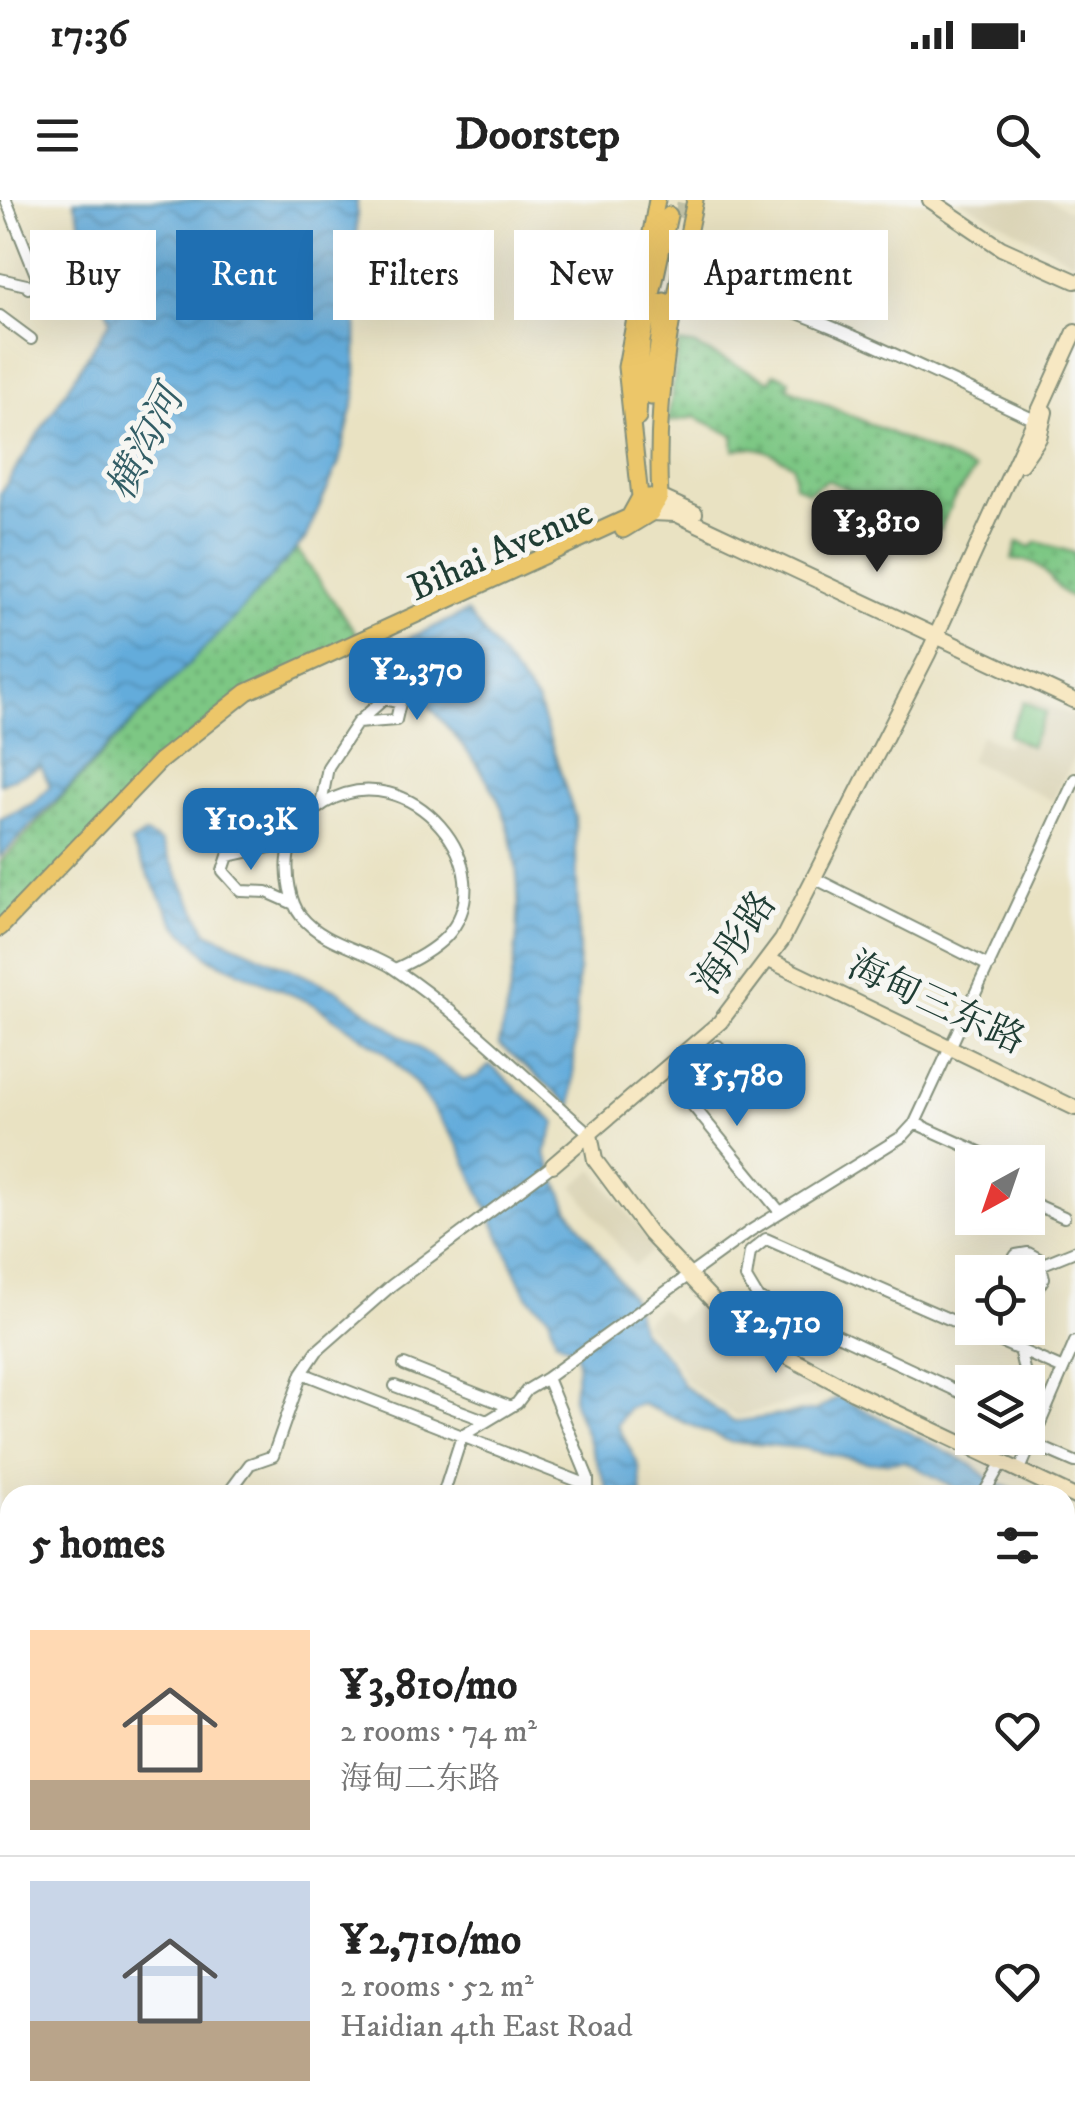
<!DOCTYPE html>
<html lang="en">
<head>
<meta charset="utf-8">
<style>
	:root { --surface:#fff; --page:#f6f6f6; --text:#222; --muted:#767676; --line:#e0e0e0; --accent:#1f6fb2 }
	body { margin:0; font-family:"IM FELL DW Pica","Noto Serif SC",serif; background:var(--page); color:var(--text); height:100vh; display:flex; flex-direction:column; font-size:38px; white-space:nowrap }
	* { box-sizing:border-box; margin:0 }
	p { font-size:32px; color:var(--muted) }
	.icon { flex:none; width:55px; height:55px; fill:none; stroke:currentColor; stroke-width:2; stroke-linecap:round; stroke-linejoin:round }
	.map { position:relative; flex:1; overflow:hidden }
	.panel { position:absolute; left:0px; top:1285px; width:1075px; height:642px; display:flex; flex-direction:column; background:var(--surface); border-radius:30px 30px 0 0; box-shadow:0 10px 40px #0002 }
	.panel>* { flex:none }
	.top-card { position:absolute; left:30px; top:30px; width:1015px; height:90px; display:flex; gap:20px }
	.needle { width:65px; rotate:220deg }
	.controls { position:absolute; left:955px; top:945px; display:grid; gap:20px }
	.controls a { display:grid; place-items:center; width:90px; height:90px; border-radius:0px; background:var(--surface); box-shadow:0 10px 40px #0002; font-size:50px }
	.price { position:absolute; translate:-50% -85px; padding:0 22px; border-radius:20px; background:var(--accent); color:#fff; font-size:32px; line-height:65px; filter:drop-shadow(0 2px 5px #0008) }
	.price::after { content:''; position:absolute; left:50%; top:60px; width:30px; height:22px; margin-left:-15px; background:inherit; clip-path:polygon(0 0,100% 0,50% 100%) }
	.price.selected { background:#222; color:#fff }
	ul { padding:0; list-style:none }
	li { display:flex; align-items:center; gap:30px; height:250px; padding:0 30px }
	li+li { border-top:2px solid var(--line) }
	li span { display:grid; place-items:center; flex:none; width:280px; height:200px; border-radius:0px; color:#555 }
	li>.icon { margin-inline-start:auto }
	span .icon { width:120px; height:120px; fill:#fffc; stroke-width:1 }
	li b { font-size:42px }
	h2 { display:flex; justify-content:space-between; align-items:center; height:120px; padding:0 30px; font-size:42px }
	.tag { padding:0 35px; border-radius:0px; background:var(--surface); box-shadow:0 10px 40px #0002; font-size:35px; line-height:90px }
	.tag.selected { background:var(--accent); color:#fff }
	.status { display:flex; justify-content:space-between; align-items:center; height:70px; padding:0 50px; background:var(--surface); direction:ltr }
	.status svg { height:28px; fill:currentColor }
	header { display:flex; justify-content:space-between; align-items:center; height:130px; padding:0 30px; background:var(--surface); font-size:45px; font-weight:700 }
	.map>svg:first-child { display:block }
	.built { fill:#d9d2b2 }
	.grass { fill:url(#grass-dots); stroke:#4e825c; stroke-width:2.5 }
	.garden { fill:#7dc784; stroke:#4e825c; stroke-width:2.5 }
	.water { fill:url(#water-waves); stroke:#417488; stroke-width:2.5 }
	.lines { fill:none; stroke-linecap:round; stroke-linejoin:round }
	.primary-tunnel { stroke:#c1c1a6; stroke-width:15; stroke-dasharray:15 8; stroke-linecap:butt }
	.street-casing { stroke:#84907b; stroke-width:14 }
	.secondary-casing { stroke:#84907b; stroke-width:18 }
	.primary-casing { stroke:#84907b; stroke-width:19 }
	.street { stroke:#fff; stroke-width:10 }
	.secondary { stroke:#f7e8c3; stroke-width:14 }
	.primary { stroke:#ecc669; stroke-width:15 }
	.labels { text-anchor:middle; stroke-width:10; stroke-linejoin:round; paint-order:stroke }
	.street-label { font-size:38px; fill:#1f3d34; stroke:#f6f6f2 }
	.water-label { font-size:40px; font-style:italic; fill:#335e66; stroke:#f6f6f2 }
</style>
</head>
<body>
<div class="status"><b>17:36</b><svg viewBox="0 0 49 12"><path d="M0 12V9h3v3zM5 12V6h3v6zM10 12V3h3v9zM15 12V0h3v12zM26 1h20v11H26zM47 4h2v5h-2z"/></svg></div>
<header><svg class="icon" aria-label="menu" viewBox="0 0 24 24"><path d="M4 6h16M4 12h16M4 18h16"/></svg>Doorstep<svg class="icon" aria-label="search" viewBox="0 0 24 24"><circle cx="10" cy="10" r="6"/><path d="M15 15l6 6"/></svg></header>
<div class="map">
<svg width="1075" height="1926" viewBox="0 0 1075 1926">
	<defs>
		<pattern id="grass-dots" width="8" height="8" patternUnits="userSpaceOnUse" patternTransform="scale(2.5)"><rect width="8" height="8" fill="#7dc784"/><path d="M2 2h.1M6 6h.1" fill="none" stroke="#66a36d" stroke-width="1.8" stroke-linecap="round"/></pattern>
		<pattern id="water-waves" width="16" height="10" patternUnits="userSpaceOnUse" patternTransform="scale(2.5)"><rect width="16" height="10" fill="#63acdb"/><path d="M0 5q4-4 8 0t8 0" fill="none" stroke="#518db2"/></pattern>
	</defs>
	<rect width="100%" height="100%" fill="#f6f6f2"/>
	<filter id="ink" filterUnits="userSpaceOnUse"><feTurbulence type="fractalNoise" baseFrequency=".01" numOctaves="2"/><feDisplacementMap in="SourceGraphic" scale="20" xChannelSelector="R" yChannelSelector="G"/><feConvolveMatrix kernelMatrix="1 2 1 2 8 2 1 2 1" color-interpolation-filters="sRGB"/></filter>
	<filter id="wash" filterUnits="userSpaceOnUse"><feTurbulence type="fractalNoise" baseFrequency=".0048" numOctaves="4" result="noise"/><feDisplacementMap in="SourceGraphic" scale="40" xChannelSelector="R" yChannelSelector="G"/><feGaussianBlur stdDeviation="2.25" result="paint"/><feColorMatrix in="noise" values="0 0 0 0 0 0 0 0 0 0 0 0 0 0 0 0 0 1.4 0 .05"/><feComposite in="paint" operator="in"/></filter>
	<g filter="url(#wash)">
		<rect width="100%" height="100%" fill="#e9e2c2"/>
		<path class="built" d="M960,0H1048L1075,13V62Z
			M1029,497L1075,517V555L1053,601L969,560L981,535L1007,546Z
			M594,970L655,1049L634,1066L573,986Z
			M699,1098L755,1145L830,1192L736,1217L687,1182L675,1159L642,1123L660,1108L678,1122Z"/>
		<path class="grass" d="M679,143L693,145L770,181L774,173L790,180L788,188L975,270L953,300L940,330L827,280L808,292L795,285L793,265C773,254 757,242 734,250L733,235L695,217L668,222Z
			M1018,342L1031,347L1037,342L1075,353V399C1056,392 1052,375 1036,364C1027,358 1022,363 1012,359Z
			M297,349L361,440L247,492L170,551L0,731V663Z"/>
		<path class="garden" d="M1024,501L1046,513L1030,546L1008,535Z"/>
		<path class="water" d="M74,0H357L356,194L339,262L305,339L232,420L0,657V619L34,603L50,586L41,566L0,584V294L110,121Z
			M467,412L538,503L575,617L579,752L572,906L499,844C518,762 535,657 488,581C458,534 416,493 380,451Z
			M145,634L161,642L207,732L337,790L464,880L478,876L490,865L556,923L545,953L569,1010L633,1100L641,1130L668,1158L683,1185L733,1222L817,1210L839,1197L974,1266L995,1284L1037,1295H969L904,1261L871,1263L802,1248L731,1242L642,1204L628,1208L617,1225L639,1266L642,1295H610L573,1202C572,1181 582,1169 575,1150L556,1140L549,1116L527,1096L459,946L414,882L384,852L314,804L212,760L176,725L131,643Z
			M417,1918H455L466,1926H410Z"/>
	</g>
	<g filter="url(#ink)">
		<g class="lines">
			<path class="primary-tunnel" d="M681,18L685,0"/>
			<g class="street-casing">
				<path id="street" d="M6,0L38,80L28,88
					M680,74C804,107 919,166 1035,220
					M0,79L79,97
					M0,116L31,139
					M321,605L328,567L357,523L396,520L400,503L384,499L357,523
					M292,642L228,656L223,671L241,691L267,692L294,704
					M814,678L989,766
					M395,769C411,762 433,750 446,737C508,670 409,552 325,603C307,614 290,636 288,658C286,674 290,703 301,716C322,743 365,750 393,768C463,815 526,879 590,934
					M718,846L676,885L780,1012
					M915,923L988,956L985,962
					M1028,1001L1064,1017
					M1043,1064L1075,1051
					M1005,1072L1016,1055L1028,1053L1039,1059L1044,1078L1037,1089L1028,1093
					M777,1144L806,1129L819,1132
					M1019,1149L1028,1186
					M404,1165L510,1207
					M302,1173L462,1236L517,1203L527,1190L547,1178
					M395,1186L487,1221
					M972,1198L758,1098L746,1078L750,1052L766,1039L1063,1169
					M1031,1243L1075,1262
					M1022,1265L1075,1142
					M227,1295L250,1264L273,1256L302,1173L317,1151L392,1085L553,965
					M443,1295L462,1236L588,1285
					M588,1295V1278L547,1178L750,1031L903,936L915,923L1075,579
					M983,1295L1002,1262
					M0,1451L10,1458
					M1065,1621L1075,1626
					M1065,1697L1075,1676
					M1065,1873L1075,1878
					M586,1918L596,1926
					M716,1918L723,1926
					M216,1926L223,1918"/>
			</g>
			<g class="secondary-casing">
				<path id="secondary" d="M930,0L1001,48L1075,81
					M1021,264L1039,238L1045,212
					M660,297L695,313
					M651,313L676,314L1075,501
					M769,760L1075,908
					M590,934L595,960L650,1034L718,1106L768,1146L853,1192L1075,1297
					M553,965L720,822L782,740L928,454L1075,132"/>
			</g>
			<g class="primary-casing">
				<path id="primary" d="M651,197L664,101
					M638,218L642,141L669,15
					M660,297C654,194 674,101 695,0
					M623,330L651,313L660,297H640L651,313
					M0,728L160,561L247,492L629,317L640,297L626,167L657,0
					M1065,1454L1075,1433
					M1065,1476L1075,1456
					M0,1716L10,1724
					M0,1751L10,1755
					M0,1769L10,1774
					M0,1784L10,1788
					M238,1918L250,1926
					M270,1918L281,1926
					M841,1926L845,1918"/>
			</g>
			<use href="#street" class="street"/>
			<use href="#secondary" class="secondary"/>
			<use href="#primary" class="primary"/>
		</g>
	</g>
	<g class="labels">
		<g class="street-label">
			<text transform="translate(500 349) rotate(-24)" y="13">Bihai Avenue</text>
			<text transform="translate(734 742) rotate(-56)" y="13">海彤路</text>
			<text transform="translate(937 802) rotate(25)" y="13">海甸三东路</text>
		</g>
		<g class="water-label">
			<text transform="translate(144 243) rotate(-63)" y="14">横沟河</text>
		</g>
	</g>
</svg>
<div class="controls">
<a><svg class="needle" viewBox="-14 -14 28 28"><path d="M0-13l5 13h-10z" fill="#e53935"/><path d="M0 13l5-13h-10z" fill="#767676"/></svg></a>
<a><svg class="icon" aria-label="locate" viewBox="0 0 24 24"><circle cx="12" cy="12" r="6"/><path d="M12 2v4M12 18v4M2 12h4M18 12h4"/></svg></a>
<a><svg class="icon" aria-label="layers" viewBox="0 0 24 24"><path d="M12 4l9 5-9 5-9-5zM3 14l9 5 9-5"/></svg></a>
</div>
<b class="price selected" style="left:877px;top:375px">¥3,810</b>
<b class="price" style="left:417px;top:523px">¥2,370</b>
<b class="price" style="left:251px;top:673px">¥10.3K</b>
<b class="price" style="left:737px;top:929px">¥5,780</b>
<b class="price" style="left:776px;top:1176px">¥2,710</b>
<div class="top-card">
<a class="tag">Buy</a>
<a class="tag selected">Rent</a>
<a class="tag">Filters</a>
<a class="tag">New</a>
<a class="tag">Apartment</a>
</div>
<section class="panel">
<h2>5 homes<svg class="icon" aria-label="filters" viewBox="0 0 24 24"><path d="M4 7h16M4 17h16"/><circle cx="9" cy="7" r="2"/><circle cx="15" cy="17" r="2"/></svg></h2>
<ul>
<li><span style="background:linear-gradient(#ffd9b3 75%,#b9a48a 0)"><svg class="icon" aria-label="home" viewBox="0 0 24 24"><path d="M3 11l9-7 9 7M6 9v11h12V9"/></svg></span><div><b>¥3,810/mo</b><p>2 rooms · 74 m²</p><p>海甸二东路</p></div><svg class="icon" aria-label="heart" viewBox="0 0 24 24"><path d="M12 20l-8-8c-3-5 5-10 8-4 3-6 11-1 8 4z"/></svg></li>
<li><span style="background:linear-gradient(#c9d6e8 70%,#b9a48a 0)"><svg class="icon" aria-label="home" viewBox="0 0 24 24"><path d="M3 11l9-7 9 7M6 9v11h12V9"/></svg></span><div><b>¥2,710/mo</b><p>2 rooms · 52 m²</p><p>Haidian 4th East Road</p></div><svg class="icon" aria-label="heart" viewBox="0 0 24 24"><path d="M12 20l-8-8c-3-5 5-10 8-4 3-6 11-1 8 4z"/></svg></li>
</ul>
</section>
</div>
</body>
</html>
